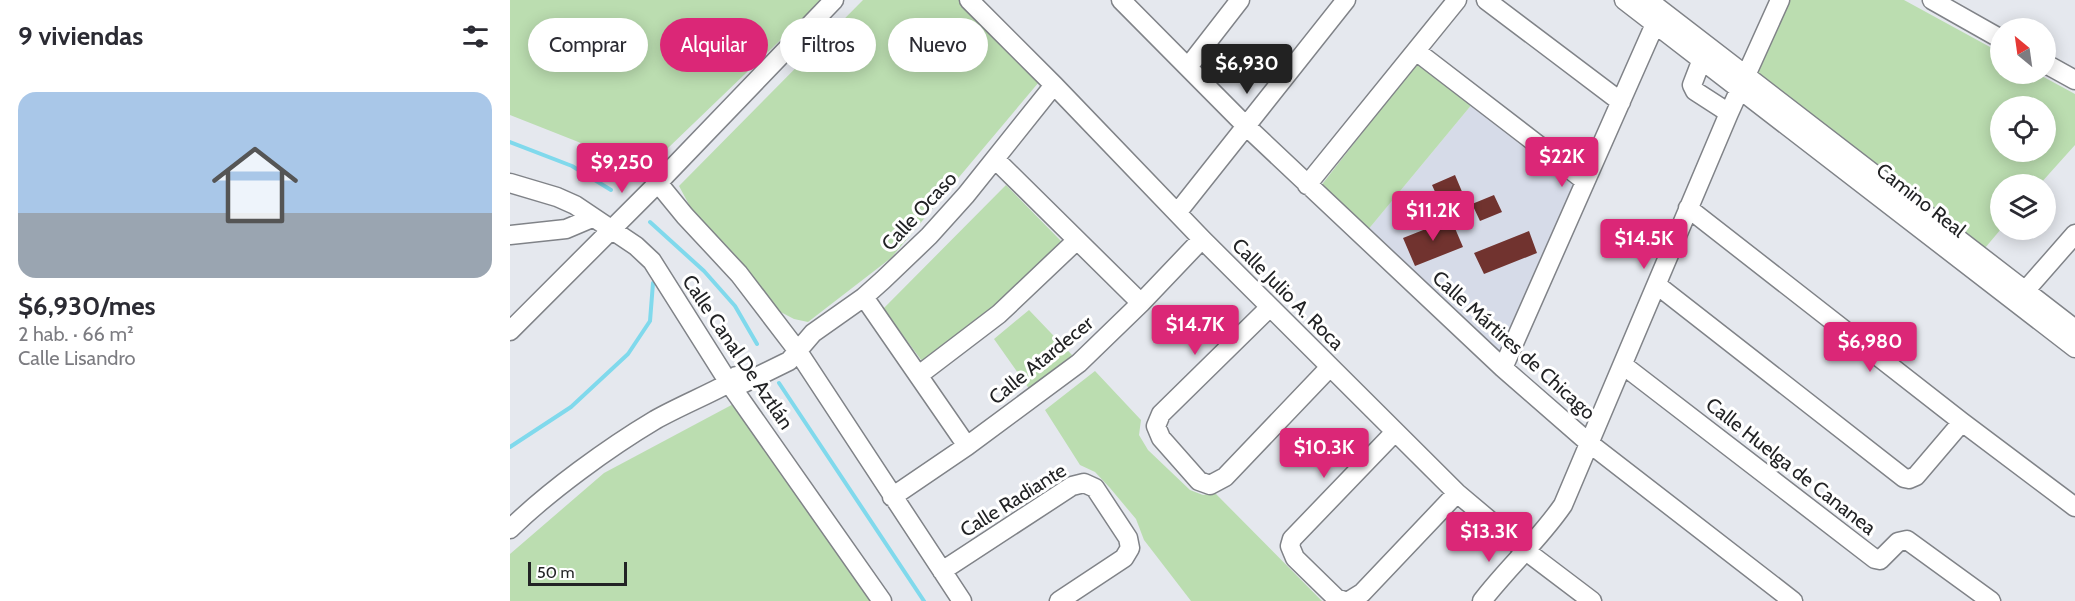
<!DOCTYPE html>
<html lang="es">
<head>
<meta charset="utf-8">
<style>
	:root { --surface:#fff; --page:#f7f7f7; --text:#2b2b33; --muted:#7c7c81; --line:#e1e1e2; --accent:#db2777 }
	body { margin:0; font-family:Cabin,sans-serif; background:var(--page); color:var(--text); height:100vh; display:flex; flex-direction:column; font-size:22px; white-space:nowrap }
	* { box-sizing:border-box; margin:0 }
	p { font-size:20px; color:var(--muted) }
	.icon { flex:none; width:33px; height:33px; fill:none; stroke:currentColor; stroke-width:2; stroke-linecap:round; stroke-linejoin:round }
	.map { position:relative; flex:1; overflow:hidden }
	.panel { display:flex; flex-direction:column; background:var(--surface); width:510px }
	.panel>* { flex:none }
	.banner { position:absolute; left:18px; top:18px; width:570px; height:54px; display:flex; gap:12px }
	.needle { width:39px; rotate:331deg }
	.fabs { position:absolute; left:1480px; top:18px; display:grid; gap:12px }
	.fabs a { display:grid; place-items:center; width:66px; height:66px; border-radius:50%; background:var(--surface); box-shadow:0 3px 15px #0003; font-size:30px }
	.scale { position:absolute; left:18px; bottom:15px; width:99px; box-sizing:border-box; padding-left:6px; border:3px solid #222325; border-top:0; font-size:16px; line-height:21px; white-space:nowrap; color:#222325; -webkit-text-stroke:4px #fff; paint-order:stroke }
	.price { position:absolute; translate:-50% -51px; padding:0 14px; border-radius:6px; background:var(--accent); color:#fff; font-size:20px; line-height:39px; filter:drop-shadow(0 2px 3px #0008) }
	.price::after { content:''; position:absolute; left:50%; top:36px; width:18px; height:14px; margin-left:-9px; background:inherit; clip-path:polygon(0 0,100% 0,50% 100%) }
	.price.on { background:#222; color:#fff }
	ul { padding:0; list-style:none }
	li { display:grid; align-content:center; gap:12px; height:318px; padding:0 18px }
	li+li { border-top:2px solid var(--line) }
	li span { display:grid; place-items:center; height:186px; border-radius:18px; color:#555 }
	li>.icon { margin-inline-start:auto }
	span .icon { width:108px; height:108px; fill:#fffc; stroke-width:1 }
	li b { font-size:26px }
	h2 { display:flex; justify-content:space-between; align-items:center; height:72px; padding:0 18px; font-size:26px }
	.tag { padding:0 21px; border-radius:27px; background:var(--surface); box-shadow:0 3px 15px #0003; font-size:21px; line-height:54px }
	.tag.on { background:var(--accent); color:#fff }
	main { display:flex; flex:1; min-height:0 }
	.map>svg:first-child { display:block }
	.built { fill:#d6dbe8 }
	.green { fill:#bbddb0; fill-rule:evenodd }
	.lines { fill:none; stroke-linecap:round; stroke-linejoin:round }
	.stream { stroke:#80d9ec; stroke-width:4 }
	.building { fill:#71332f }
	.minor-casing { stroke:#808388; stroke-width:21 }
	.minor { stroke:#fff; stroke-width:18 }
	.labels { text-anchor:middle; stroke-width:6; stroke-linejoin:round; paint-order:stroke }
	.street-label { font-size:20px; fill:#222325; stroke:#fff }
</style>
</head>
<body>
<main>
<section class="panel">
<h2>9 viviendas<svg class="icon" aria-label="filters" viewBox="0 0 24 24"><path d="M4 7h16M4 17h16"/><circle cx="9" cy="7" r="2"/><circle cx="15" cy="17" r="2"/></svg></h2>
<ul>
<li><span style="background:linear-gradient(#a9c7e8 65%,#9aa5b1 0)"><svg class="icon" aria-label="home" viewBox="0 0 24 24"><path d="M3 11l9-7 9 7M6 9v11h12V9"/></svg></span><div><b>$6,930/mes</b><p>2 hab. · 66 m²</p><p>Calle Lisandro</p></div></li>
</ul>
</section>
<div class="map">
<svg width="1565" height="601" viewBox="0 0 1565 601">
	<rect width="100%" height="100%" fill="#e5e8ee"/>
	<path class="built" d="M963,103L1069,185L993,360L857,231Z"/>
	<path class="green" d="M0,0H312L133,172L76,145L0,115Z
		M353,0H450L529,82L381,258L298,322L284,319L261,307L230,260L214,243L198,234L183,212L169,186Z
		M1279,0H1394L1491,53V74H1528L1565,94V145L1530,184H1491V229L1475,248L1246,75ZM1491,106H1536V152H1491Z
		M909,60L963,103L857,231L810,187Z
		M496,185L552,242L490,301L412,361L373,309Z
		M519,310L562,355L542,374L520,390L484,339Z
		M585,371L631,420L629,435L638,450L680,490L693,495L705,493L812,601H681L634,540L626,519L600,488L585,472L570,465L535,410Z
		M229,401L370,601H0V554L94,473Z"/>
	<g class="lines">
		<path class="stream" d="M0,142L62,166L101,190
			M140,222L194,271L225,306L247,344
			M269,383L414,601
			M0,447L61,407L118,354L140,321L143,283"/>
	</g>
	<path class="building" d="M945,175L953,194L930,203L922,185Z
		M984,195L992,212L970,221L962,204Z
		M941,219L953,247L905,266L893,238Z
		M1019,231L1027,253L974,274L964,253Z"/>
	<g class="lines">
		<g class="minor-casing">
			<path id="minor" d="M459,0L544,85L692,239L947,493L1016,551L1082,601
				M611,0L736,126L993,368L1079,443L1283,601
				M976,0L1111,102
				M1114,0L1565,348
				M1138,0L1565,329
				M1422,0L1491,39
				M906,51L1075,181
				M1192,59L1182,85L1185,91L1219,113
				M1536,64L1565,80
				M678,67L730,0
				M486,160L631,303
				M0,183L47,197L65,205L126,246L142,261L219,383L372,601
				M148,183L175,216L229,274L287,350L452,601
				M797,185L947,0
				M1178,208L1452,422L1565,507
				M667,213L836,0
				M0,235L56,229L82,218
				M1147,285L1394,478L1399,479L1406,476L1452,422
				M1515,291L1565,234
				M354,297L457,446
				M760,307L651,414L646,426L651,438L689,481L700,485L715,477L820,367
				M0,331L148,183L324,0
				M1113,365L1365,559L1370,560L1388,542L1397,540L1481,601
				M993,368L1145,24
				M409,375L489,314L567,240
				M219,383H234L279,361L303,333L354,297L373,280L419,236L456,195L544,85
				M382,497L457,446L569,363L631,303L692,239
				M0,529C39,491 98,448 145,420C168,407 195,396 219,383L226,376
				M432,571L562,486L574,483L585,488L618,538L620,548L614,558L549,601
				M834,601L826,598L785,558L780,546L782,539L884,433
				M839,601L852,593L947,493
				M972,601C998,567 1029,540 1053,505L1219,113L1270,0"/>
		</g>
		<use href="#minor" class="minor"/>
	</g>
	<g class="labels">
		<g class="street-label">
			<text transform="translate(1411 200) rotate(38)" y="7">Camino Real</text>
			<text transform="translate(409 211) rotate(-47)" y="7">Calle Ocaso</text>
			<text transform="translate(778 294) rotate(45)" y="7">Calle Julio A. Roca</text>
			<text transform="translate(1004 345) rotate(42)" y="7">Calle Mártires de Chicago</text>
			<text transform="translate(228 352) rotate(56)" y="7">Calle Canal De Aztlán</text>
			<text transform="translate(531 360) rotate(-39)" y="7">Calle Atardecer</text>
			<text transform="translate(1281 466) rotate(38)" y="7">Calle Huelga de Cananea</text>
			<text transform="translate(503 500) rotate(-32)" y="7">Calle Radiante</text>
		</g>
	</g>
</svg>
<div class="fabs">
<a><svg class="needle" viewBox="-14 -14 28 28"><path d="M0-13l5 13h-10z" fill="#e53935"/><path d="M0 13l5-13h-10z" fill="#7c7c81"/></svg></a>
<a><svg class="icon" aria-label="locate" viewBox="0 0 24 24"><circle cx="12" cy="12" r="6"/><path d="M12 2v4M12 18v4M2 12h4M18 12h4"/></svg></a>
<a><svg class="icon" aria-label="layers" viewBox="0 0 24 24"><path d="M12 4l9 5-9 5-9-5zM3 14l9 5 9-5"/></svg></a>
</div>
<div class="scale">50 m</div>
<b class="price on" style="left:737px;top:95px">$6,930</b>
<b class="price" style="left:1052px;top:188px">$22K</b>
<b class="price" style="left:112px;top:194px">$9,250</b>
<b class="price" style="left:923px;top:242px">$11.2K</b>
<b class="price" style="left:1134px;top:270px">$14.5K</b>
<b class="price" style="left:685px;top:356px">$14.7K</b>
<b class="price" style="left:1360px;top:373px">$6,980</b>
<b class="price" style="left:814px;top:479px">$10.3K</b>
<b class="price" style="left:979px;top:563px">$13.3K</b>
<div class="banner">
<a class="tag">Comprar</a>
<a class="tag on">Alquilar</a>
<a class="tag">Filtros</a>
<a class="tag">Nuevo</a>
</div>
</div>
</main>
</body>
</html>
